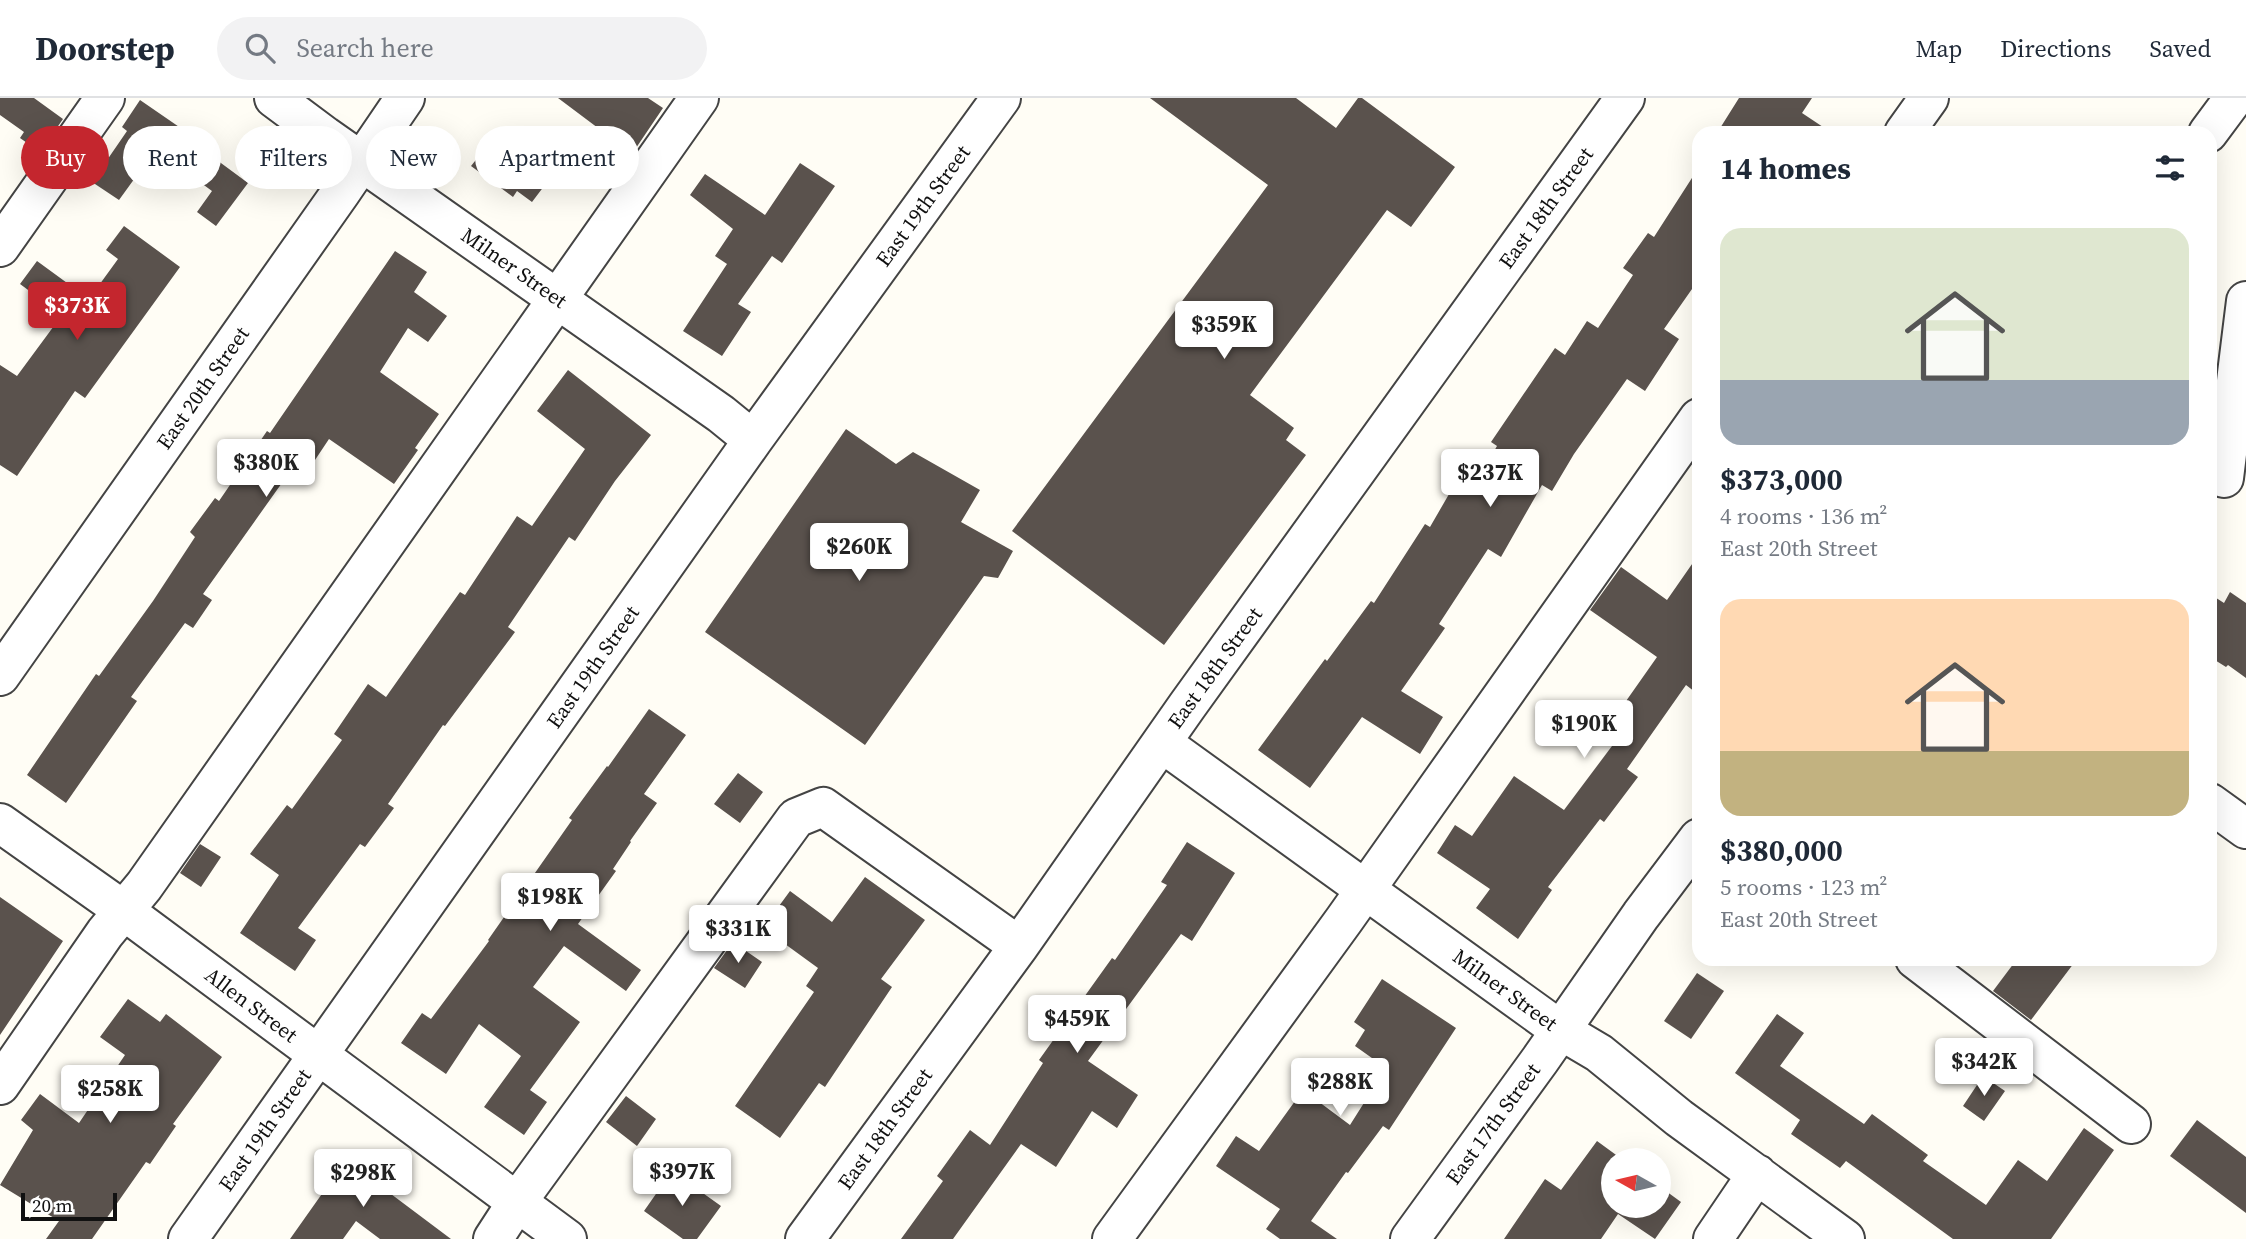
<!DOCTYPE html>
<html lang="en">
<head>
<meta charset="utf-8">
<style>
	:root { --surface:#fff; --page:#f2f2f3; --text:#1f2937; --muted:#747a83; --line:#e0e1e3; --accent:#c4262e }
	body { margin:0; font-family:"Source Serif 4",serif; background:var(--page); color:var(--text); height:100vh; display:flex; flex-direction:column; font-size:26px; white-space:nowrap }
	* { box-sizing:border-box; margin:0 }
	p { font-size:23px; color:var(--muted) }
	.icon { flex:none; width:38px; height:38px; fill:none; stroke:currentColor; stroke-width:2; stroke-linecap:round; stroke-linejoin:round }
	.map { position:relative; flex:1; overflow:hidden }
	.drawer { position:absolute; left:1692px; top:28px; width:525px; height:840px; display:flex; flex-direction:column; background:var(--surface); border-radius:21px; box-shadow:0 7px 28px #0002 }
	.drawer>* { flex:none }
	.top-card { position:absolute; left:21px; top:28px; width:665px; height:63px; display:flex; gap:14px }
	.needle { width:46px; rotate:278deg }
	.controls { position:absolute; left:1601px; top:1050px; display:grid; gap:14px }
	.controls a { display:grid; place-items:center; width:70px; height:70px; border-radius:50%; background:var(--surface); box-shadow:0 7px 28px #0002; font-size:35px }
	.scale { position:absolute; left:21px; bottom:18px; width:96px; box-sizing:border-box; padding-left:7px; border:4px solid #111; border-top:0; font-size:19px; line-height:24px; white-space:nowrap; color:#111; -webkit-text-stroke:5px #fff; paint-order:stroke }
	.price { position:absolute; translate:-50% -60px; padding:0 16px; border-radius:7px; background:#fff; color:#222; font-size:23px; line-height:46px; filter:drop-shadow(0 2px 4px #0008) }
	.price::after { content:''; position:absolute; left:50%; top:42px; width:21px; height:16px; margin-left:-10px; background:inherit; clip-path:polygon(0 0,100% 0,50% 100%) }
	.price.active { background:var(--accent); color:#fff }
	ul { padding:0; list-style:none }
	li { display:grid; align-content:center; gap:14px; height:371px; padding:0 28px }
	li span { display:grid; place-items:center; height:217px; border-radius:21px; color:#555 }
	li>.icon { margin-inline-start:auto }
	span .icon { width:126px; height:126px; fill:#fffc; stroke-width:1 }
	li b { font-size:30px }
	h2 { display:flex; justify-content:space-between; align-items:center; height:84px; padding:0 28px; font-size:30px }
	.tag { padding:0 24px; border-radius:32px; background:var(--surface); box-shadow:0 7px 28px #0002; font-size:24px; line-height:63px }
	.tag.active { background:var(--accent); color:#fff }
	header { display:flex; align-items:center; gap:42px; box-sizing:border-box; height:98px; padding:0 35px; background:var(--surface); border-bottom:2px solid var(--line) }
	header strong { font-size:33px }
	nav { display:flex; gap:38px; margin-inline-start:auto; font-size:24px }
	.search { width:490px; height:63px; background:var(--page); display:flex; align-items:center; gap:18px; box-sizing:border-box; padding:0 24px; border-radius:38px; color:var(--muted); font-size:26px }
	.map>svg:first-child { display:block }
	.building { fill:#5a524d }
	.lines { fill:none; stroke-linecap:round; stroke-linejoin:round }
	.minor-casing { stroke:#444; stroke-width:42 }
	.minor { stroke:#fff; stroke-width:38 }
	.labels { text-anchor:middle; stroke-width:7; stroke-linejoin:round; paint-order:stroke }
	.street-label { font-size:21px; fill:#111; stroke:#fff }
</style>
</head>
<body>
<header>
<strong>Doorstep</strong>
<div class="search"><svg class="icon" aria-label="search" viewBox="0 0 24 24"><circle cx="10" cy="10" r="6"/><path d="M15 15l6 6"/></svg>Search here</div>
<nav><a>Map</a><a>Directions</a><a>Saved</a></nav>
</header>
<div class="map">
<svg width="2246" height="1141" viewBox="0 0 2246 1141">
	<rect width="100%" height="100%" fill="#fffdf5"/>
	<path class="building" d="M0,0H34L63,21L40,54L20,40L24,34L0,17Z
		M558,0H648L663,10L613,84L582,61L602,33Z
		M1150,0H1296L1336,30L1358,0H1362L1455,69L1411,129L1387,112L1250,297L1294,330L1286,342L1306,357L1164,547L1012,433L1268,87Z
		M1739,0H1812L1802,15L1832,35H1717Z
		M140,2L185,33L183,37L248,85L216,128L197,114L212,93L167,60L152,81L140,73L119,102L92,84L127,33L122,29Z
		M499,33L554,75L532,104L517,93L513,99L471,68Z
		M800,65L835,88L782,165L772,158L738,206L751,214L722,258L683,233L727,166L715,158L733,131L690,97L705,76L765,117Z
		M1699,69V181L1664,231L1679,241L1645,293L1627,281L1574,356L1552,393L1542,387L1501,459L1488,451L1439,526L1445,530L1401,593L1443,619L1420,656L1362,619L1310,690L1258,652L1325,561L1327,563L1371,503L1374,505L1425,426L1430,429L1456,384L1471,393L1497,348L1491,344L1555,250L1565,257L1587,223L1598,230L1633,177L1623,170L1648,135L1654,139Z
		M124,128L180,169L85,300L75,293L17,378L0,367V267L17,278L62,217L20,186L37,163L89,201L118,161L106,152Z
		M395,153L427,174L414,194L447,218L428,244L408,230L380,274L439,316L415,350L418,352L394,386L329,341L301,383L289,375L203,496L212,502L193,530L185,525L131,599L137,603L66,705L27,677L96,576L99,578L153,503L195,439L190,434L215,400L219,403L267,333L270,335Z
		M568,272L651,337L615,383L575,443L569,439L508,529L515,534L445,628L443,627L388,706L394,710L365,749L360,746L298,830L316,842L295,873L240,835L279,777L250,756L287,707L292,711L342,642L334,636L368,586L386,599L460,494L465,497L517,418L532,428L585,351L537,313Z
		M846,331L896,366L913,354L980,392L961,424L1013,453L998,480L984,478L865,647L705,534Z
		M1699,456V597L1686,587L1627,671L1638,679L1604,724L1600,721L1548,789L1552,792L1518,841L1476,810L1490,791L1437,755L1455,727L1472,738L1514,678L1564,712L1624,632L1612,623L1657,559L1590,512L1621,469L1667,502Z
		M2230,494L2246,505V580L2228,567L2226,569L2210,559V496L2224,505Z
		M649,611L686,637L644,696L657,705L630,743L631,744L613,771L616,773L578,826L641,872L626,893L564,848L533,889L580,924L530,992L547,1004L524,1037L484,1009L521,958L479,926L446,976L401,945L422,915L431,921L489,843L488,842L572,722L569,720L607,668L608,669Z
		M738,675L763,694L740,725L714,706Z
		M1187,744L1235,775L1192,843L1181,836L1088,963L1138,997L1117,1030L1092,1013L1056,1069L1021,1046L953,1141H901L943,1083L937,1078L970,1032L990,1047L1043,965L1039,962L1112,860L1115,862L1167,787L1161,784Z
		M200,746L221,759L201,789L180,775Z
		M865,779L925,822L881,881L892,889L825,989L819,985L780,1040L735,1008L814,894L806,888L818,870L763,830L790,793L832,824Z
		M0,799L63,843L0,937Z
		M733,844L762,864L745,890L714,870Z
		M2017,861H2077L2031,922L1993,893Z
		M1697,875L1724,893L1691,941L1664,923Z
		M1382,881L1456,930L1389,1032L1383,1028L1348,1075L1346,1074L1311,1123L1337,1141H1280L1266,1131L1280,1111L1216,1068L1236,1038L1259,1053L1303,992L1350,1027L1386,970L1355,948L1365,932L1354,924Z
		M128,901L160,924L166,916L222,959L173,1026L176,1028L150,1066L146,1064L92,1141H46L59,1123L0,1087L33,1032L21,1022L40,996L79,1025L125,957L100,939Z
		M1777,916L1804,935L1780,968L1864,1026L1872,1016L1928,1057L1923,1063L1986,1107L2018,1062L2047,1083L2084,1030L2114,1052L2051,1141H1953L1846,1063L1840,1070L1791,1036L1800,1022L1735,975Z
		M1983,978L2005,993L1984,1023L1963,1008Z
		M626,998L656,1021L637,1048L606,1024Z
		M2197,1022L2246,1059V1115L2170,1058Z
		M1597,1043L1623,1062H1614V1108H1659V1088L1681,1104L1655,1141L1618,1116L1601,1141H1504L1545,1081L1561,1092Z
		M348,1059L366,1073L370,1067L397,1088L391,1096L451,1141H380L356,1123L343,1141H290Z
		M672,1073L721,1108L697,1141H683L644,1113Z"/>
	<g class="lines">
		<g class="minor-casing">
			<path id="minor" d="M274,0L325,38L721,316L753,342
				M1904,35L1929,0
				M2208,35L2234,0
				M0,149L105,0
				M2224,380L2246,203
				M0,578L341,94L405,0
				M1162,645L1560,932L1599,955L1679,1020L1845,1141
				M2210,705L2246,731
				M0,725L123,812L567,1141
				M1915,861L2131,1026
				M0,987L105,835L144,788L699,0
				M188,1141L753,342L1001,0
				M493,1141L517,1104L796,720L823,709L1019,848
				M805,1141L1019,848L1187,608L1625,0
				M1112,1141L1344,822L1699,320
				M1410,1141L1540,962L1641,817L1699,740
				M1713,1141L1757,1076"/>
		</g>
		<use href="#minor" class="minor"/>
	</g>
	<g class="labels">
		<g class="street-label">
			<text transform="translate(923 108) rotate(-54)" y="7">East 19th Street</text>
			<text transform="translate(1546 110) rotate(-54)" y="7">East 18th Street</text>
			<text transform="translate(514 170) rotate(35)" y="7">Milner Street</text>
			<text transform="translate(203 290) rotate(-55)" y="7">East 20th Street</text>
			<text transform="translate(593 569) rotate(-55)" y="7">East 19th Street</text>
			<text transform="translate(1215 570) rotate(-54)" y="7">East 18th Street</text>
			<text transform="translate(1505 892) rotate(36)" y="7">Milner Street</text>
			<text transform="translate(251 907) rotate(37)" y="7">Allen Street</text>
			<text transform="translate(1493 1026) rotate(-54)" y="7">East 17th Street</text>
			<text transform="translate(885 1031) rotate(-54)" y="7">East 18th Street</text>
			<text transform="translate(265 1032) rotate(-55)" y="7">East 19th Street</text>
		</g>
	</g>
</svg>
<div class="controls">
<a><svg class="needle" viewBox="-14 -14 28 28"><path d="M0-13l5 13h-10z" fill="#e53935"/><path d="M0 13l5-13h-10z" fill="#747a83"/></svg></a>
</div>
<div class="scale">20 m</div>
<b class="price active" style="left:77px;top:244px">$373K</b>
<b class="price" style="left:1224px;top:263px">$359K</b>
<b class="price" style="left:266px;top:401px">$380K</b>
<b class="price" style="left:1490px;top:411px">$237K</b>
<b class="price" style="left:859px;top:485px">$260K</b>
<b class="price" style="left:1584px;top:662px">$190K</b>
<b class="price" style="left:550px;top:835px">$198K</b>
<b class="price" style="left:738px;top:867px">$331K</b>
<b class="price" style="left:1077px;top:957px">$459K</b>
<b class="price" style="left:1984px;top:1000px">$342K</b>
<b class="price" style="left:1340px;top:1020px">$288K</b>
<b class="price" style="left:110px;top:1027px">$258K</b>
<b class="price" style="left:682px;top:1110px">$397K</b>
<b class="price" style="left:363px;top:1111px">$298K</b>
<div class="top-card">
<a class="tag active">Buy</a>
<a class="tag">Rent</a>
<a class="tag">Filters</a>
<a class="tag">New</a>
<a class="tag">Apartment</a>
</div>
<section class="drawer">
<h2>14 homes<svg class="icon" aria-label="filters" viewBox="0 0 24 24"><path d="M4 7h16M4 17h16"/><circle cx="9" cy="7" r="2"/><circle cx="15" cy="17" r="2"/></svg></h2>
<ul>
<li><span style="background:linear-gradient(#dfe7d0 70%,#9aa5b1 0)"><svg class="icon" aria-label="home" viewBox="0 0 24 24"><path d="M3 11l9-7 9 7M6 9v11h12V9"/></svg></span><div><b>$373,000</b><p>4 rooms · 136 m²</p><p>East 20th Street</p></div></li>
<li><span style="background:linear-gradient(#ffd9b3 70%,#c2b280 0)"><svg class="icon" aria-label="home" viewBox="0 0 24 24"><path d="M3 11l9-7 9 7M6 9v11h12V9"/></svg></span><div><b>$380,000</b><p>5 rooms · 123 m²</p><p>East 20th Street</p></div></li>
</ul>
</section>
</div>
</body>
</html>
